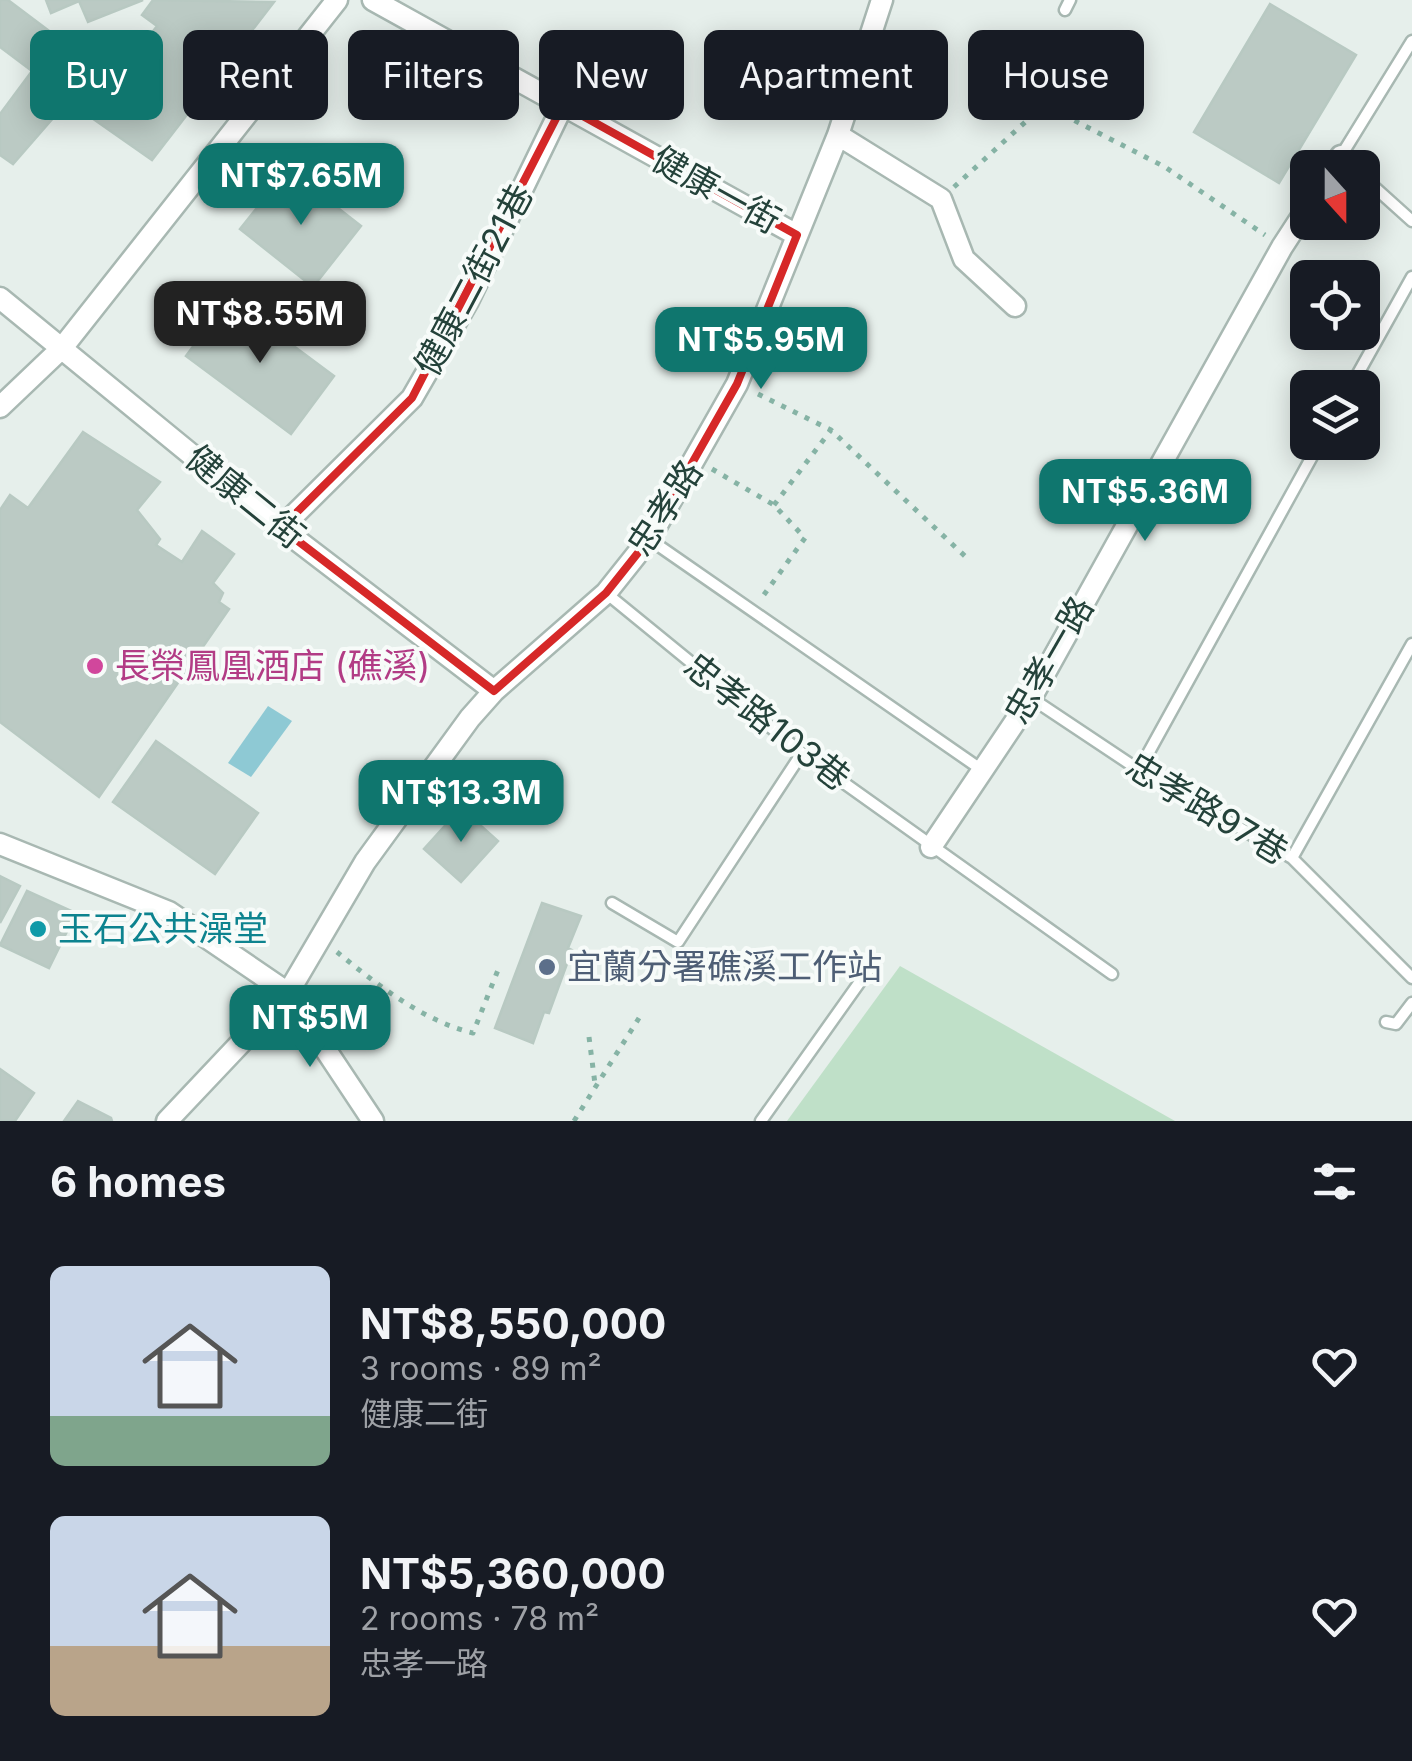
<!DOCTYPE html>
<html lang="en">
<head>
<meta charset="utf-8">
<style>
	:root { --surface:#171b24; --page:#20242c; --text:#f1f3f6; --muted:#9ea1a6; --accent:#0f766e }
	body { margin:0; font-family:Inter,"Noto Sans TC",sans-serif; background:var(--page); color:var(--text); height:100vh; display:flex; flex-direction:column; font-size:38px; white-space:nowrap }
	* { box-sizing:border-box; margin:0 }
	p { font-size:32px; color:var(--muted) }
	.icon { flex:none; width:55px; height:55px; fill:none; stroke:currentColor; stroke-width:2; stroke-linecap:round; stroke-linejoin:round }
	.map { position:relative; height:1121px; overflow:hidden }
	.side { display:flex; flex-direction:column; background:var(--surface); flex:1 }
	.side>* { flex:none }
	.hud { position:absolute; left:30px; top:30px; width:1352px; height:90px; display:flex; gap:20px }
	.needle { width:65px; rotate:159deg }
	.controls { position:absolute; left:1290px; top:150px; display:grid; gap:20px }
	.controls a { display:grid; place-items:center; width:90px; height:90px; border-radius:15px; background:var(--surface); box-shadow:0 5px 25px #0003; font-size:50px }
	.price { position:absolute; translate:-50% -85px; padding:0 22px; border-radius:20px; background:var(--accent); color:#fff; font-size:32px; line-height:65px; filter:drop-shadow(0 2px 5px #0008) }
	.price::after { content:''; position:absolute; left:50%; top:60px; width:30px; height:22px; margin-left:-15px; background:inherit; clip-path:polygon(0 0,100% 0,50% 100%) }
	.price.on { background:#222; color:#fff }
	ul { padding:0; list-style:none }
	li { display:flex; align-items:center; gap:30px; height:250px; padding:0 50px }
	li span { display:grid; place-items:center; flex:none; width:280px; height:200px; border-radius:15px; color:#555 }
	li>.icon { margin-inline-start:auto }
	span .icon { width:120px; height:120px; fill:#fffc; stroke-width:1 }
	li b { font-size:42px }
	h2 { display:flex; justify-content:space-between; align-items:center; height:120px; padding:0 50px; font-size:42px }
	.tag { padding:0 35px; border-radius:15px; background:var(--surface); box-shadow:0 5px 25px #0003; font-size:35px; line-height:90px }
	.tag.on { background:var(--accent); color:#fff }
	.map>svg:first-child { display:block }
	.green { fill:#bfe0c8 }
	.water { fill:#8ec9d4 }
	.building { fill:#bbcac4; stroke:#b8c9c2; stroke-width:2.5 }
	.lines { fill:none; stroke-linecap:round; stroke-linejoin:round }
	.service-casing { stroke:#a8b8b2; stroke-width:15 }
	.minor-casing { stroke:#a8b8b2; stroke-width:25 }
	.path { stroke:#86b3a5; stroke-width:5; stroke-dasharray:5 8; stroke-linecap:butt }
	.service { stroke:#fff; stroke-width:10 }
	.minor { stroke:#fff; stroke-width:20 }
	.marked { fill:none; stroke:#d62828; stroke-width:8; stroke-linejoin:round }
	.hotel-dot { fill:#d1479c; stroke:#f7fbf9; stroke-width:4 }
	.culture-dot { fill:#0f9aa8; stroke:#f7fbf9; stroke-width:4 }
	.service-dot { fill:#5c6f8a; stroke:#f7fbf9; stroke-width:4 }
	.labels { text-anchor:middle; stroke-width:8; stroke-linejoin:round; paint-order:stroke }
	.street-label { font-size:35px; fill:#24423a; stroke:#f7fbf9 }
	.hotel-label { font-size:35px; fill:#b23c85; stroke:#f7fbf9; text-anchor:start }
	.culture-label { font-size:35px; fill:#0d838f; stroke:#f7fbf9; text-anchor:start }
	.service-label { font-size:35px; fill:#4e5e75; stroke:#f7fbf9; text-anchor:start }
</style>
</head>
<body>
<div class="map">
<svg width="1412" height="1121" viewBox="0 0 1412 1121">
	<rect width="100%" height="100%" fill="#e6efeb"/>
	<path class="green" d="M900,966L1175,1121H787Z"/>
	<path class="water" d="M268,706L292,721L251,777L228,763Z"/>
	<path class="building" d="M0,0H8L89,61L60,95L67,102L13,164L0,155V114L32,71L0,47Z
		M46,0H143L88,22L79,1L51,13Z
		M153,0L274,2L152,160L89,116L157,26L142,15Z
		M1270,4L1356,55L1279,183L1194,132Z
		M288,169L361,226L313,287L240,229Z
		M229,298L334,376L291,434L186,356Z
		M83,432L160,482L137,510L160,539L156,545L182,562L202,531L234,554L213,583L223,593L219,602L229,609L99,797L0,722V510L10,495L28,508Z
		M156,741L258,813L215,874L113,802Z
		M461,808L498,841L461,882L424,849Z
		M0,876L20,886L0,923Z
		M27,891L76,913L49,968L0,945Z
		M542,903L581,916L568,948L572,950L549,1013L544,1012L533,1043L495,1028Z
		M0,1069L34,1093L15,1121H0Z
		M78,1101L111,1118L112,1121H64Z"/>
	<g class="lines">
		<g class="service-casing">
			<path id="service" d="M1065,10L1070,0
				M1353,168L1341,156L1412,41
				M1362,176L1412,221
				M1350,388L1412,277
				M649,539L982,770
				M606,593L802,753L1112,974
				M1031,698L1139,770L1292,858L1412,978
				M1139,770L1320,442
				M1292,858L1412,644
				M612,903L678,942L802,753
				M1386,1022L1396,1024L1412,1003
				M761,1121L874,962"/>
		</g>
		<g class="minor-casing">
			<path id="minor" d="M373,0L797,235
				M838,135L941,199L964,259L1015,306
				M1333,168L1341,156
				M0,298L281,528L494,691
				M0,407L62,348L337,0
				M281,528L412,398L468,301L563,105
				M0,844L169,912L288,993L373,1121
				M931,847L1031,698L1282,247L1308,207
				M167,1121L288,993L365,862L470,718L494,691L606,593L649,539L737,384L838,135L882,0"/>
		</g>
		<path class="path" d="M954,187L1044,105L1165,167L1265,235
			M758,394L831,430L968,559
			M712,469L774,505L805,538L763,596
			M774,505L831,430
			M337,952C376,984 423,1021 473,1033L498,970
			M589,1037L595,1084
			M574,1121L639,1018"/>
		<use href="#service" class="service"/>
		<use href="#minor" class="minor"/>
	</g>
	<path class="marked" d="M563,105L797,235L737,384L649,539L606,593L494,691L281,528L412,398Z"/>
	<circle class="hotel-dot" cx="95" cy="666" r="10"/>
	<circle class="culture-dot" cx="38" cy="929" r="10"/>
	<circle class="service-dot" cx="547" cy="967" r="10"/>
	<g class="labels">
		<g class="street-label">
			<text transform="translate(716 190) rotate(29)" y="12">健康一街</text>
			<text transform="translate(474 280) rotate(-62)" y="12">健康二街21巷</text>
			<text transform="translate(245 497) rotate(39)" y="12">健康二街</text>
			<text transform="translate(665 508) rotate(-57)" y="12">忠孝路</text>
			<text transform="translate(1049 660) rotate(-60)" y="12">忠孝一路</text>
			<text transform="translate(767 722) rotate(38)" y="12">忠孝路103巷</text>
			<text transform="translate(1207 809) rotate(31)" y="12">忠孝路97巷</text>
		</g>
		<g class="hotel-label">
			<text x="115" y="678">長榮鳳凰酒店 (礁溪)</text>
		</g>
		<g class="culture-label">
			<text x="58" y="941">玉石公共澡堂</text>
		</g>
		<g class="service-label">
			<text x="567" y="979">宜蘭分署礁溪工作站</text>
		</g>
	</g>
</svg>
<div class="controls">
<a><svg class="needle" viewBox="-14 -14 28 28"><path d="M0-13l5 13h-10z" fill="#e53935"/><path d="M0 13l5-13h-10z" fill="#9ea1a6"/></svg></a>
<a><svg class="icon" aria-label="locate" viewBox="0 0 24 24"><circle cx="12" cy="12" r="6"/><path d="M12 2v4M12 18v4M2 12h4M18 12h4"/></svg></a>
<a><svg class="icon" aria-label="layers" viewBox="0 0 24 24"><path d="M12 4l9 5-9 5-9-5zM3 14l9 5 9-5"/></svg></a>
</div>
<b class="price" style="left:301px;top:228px">NT$7.65M</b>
<b class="price on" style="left:260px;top:366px">NT$8.55M</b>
<b class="price" style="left:761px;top:392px">NT$5.95M</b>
<b class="price" style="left:1145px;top:544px">NT$5.36M</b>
<b class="price" style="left:461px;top:845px">NT$13.3M</b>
<b class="price" style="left:310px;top:1070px">NT$5M</b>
<div class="hud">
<a class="tag on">Buy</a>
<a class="tag">Rent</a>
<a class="tag">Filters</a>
<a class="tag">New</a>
<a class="tag">Apartment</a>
<a class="tag">House</a>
</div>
</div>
<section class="side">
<h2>6 homes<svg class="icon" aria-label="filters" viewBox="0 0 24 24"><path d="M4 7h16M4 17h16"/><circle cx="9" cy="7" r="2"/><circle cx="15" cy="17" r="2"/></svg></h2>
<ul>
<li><span style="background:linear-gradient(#c9d6e8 75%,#7fa58c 0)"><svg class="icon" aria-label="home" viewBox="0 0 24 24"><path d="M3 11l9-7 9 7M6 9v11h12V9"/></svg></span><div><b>NT$8,550,000</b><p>3 rooms · 89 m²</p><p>健康二街</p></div><svg class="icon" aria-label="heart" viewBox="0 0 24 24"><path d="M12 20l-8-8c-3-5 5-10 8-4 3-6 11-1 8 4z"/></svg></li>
<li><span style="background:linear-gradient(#c9d6e8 65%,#b9a48a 0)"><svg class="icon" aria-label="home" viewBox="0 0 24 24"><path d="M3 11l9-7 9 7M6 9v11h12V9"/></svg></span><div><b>NT$5,360,000</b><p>2 rooms · 78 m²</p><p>忠孝一路</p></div><svg class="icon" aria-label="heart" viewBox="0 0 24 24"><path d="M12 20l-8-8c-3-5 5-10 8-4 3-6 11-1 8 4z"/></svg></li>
</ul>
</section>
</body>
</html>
